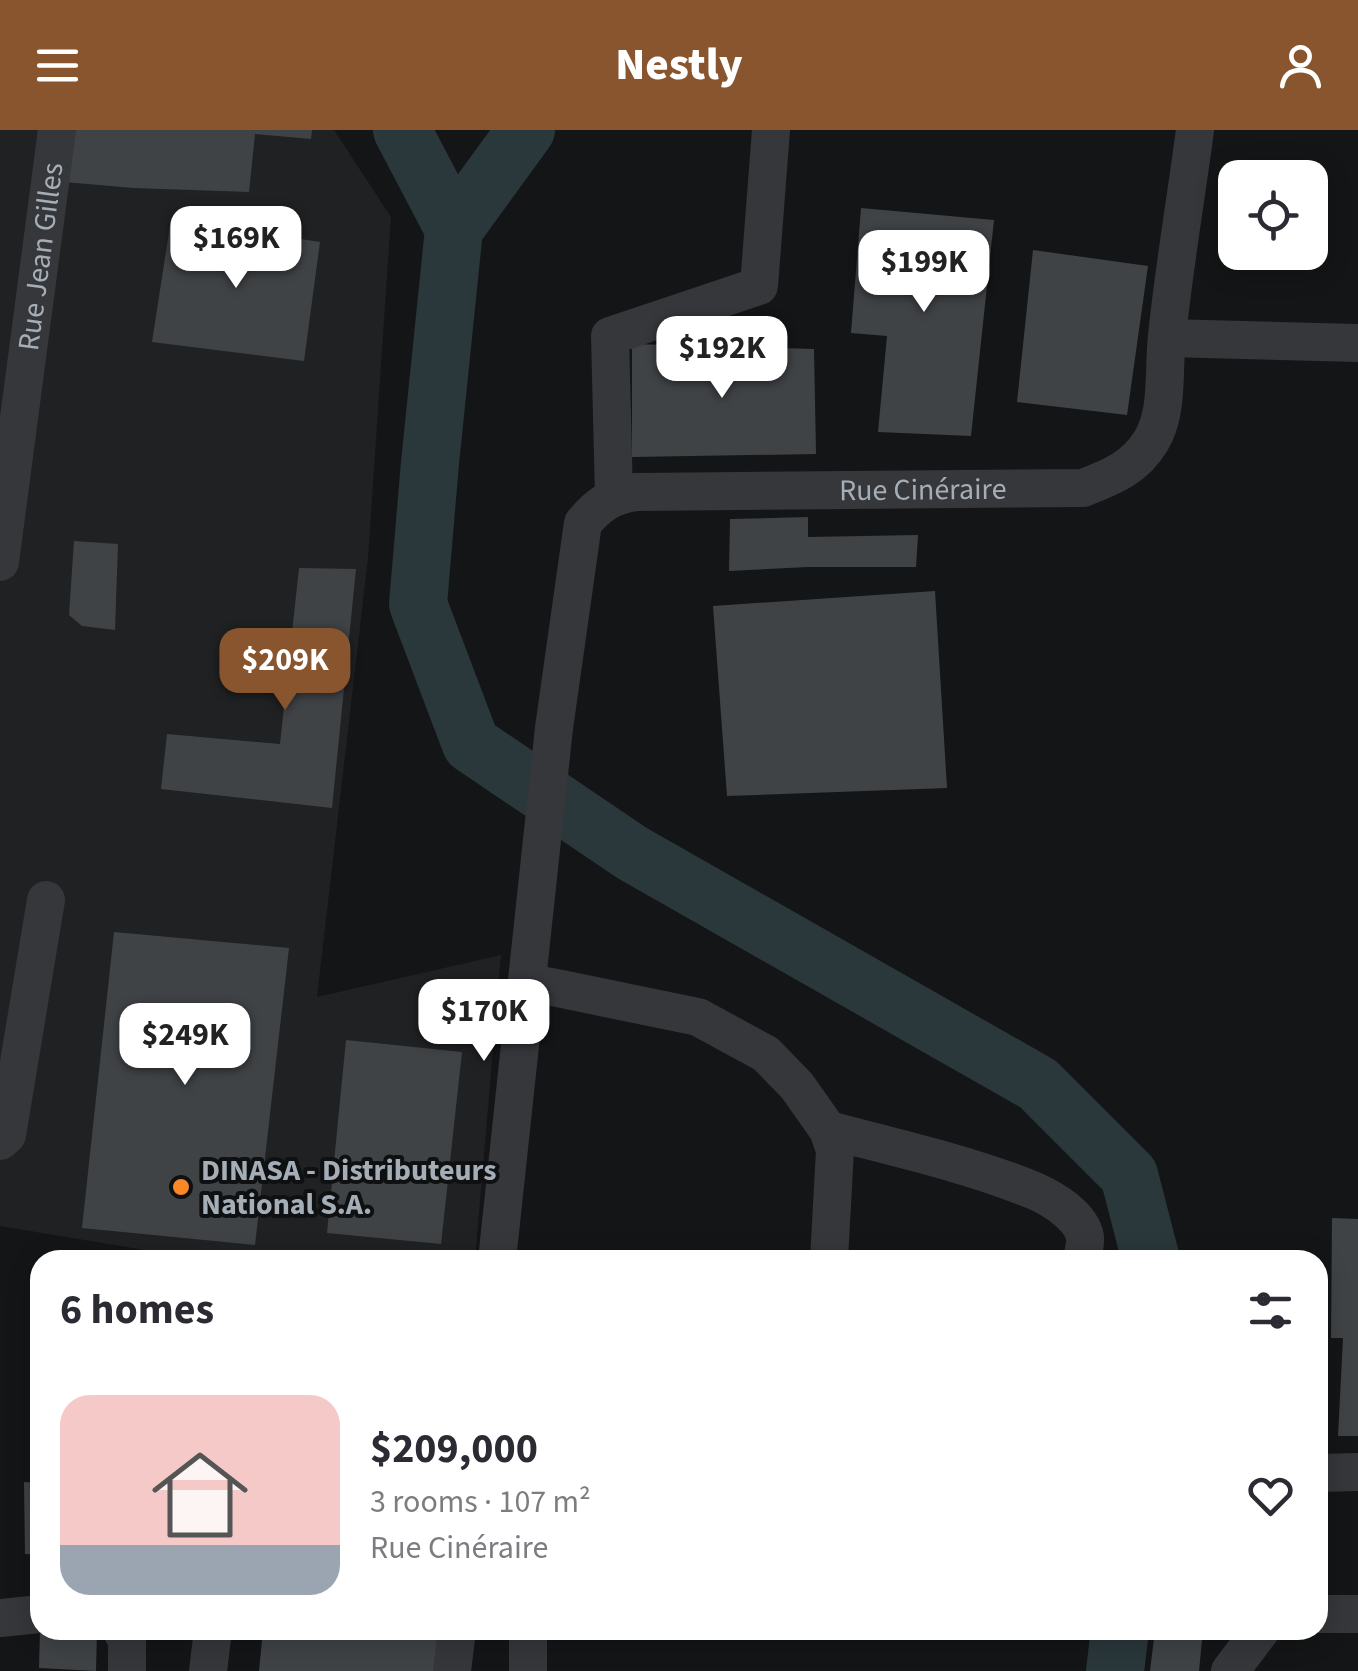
<!DOCTYPE html>
<html lang="en">
<head>
<meta charset="utf-8">
<style>
	:root { --surface:#fff; --page:#f2f2f3; --text:#2b2b33; --muted:#7c7c81; --accent:#89552e }
	body { margin:0; font-family:"Source Sans 3",sans-serif; background:var(--page); color:var(--text); height:100vh; display:flex; flex-direction:column; font-size:38px; white-space:nowrap }
	* { box-sizing:border-box; margin:0 }
	p { font-size:32px; color:var(--muted) }
	.icon { flex:none; width:55px; height:55px; fill:none; stroke:currentColor; stroke-width:2; stroke-linecap:round; stroke-linejoin:round }
	.map { position:relative; flex:1; overflow:hidden }
	.sheet { position:absolute; left:30px; top:1120px; width:1298px; height:390px; display:flex; flex-direction:column; background:var(--surface); border-radius:30px; box-shadow:0 5px 25px #0003 }
	.sheet>* { flex:none }
	.controls { position:absolute; left:1218px; top:30px; display:grid; gap:20px }
	.controls a { display:grid; place-items:center; width:110px; height:110px; border-radius:20px; background:var(--surface); box-shadow:0 5px 25px #0003; font-size:50px }
	.price { position:absolute; translate:-50% -85px; padding:0 22px; border-radius:20px; background:#fff; color:#222; font-size:32px; line-height:65px; filter:drop-shadow(0 2px 5px #0008) }
	.price::after { content:''; position:absolute; left:50%; top:60px; width:30px; height:22px; margin-left:-15px; background:inherit; clip-path:polygon(0 0,100% 0,50% 100%) }
	.price.current { background:var(--accent); color:#fff }
	ul { padding:0; list-style:none }
	li { display:flex; align-items:center; gap:30px; height:250px; padding:0 30px }
	li span { display:grid; place-items:center; flex:none; width:280px; height:200px; border-radius:30px; color:#555 }
	li>.icon { margin-inline-start:auto }
	span .icon { width:120px; height:120px; fill:#fffc; stroke-width:1 }
	li b { font-size:42px }
	h2 { display:flex; justify-content:space-between; align-items:center; height:120px; padding:0 30px; font-size:42px }
	header { display:flex; justify-content:space-between; align-items:center; height:130px; padding:0 30px; background:var(--accent); color:#fff; font-size:45px; font-weight:800 }
	.map>svg:first-child { display:block }
	.built { fill:#202123 }
	.lines { fill:none; stroke-linecap:round; stroke-linejoin:round }
	.river { stroke:#2a373b; stroke-width:58 }
	.building { fill:#404346 }
	.minor { stroke:#35373b; stroke-width:38 }
	.poi-dot { fill:#fb8827; stroke:#0f1011; stroke-width:4 }
	.labels { text-anchor:middle; stroke-width:8; stroke-linejoin:round; paint-order:stroke }
	.street-label { font-size:30px; fill:#a5aeb7; stroke:#0f1011 }
	.poi-label { font-size:30px; font-weight:bold; fill:#a5aeb7; stroke:#0f1011; text-anchor:start }
</style>
</head>
<body>
<header><svg class="icon" aria-label="menu" viewBox="0 0 24 24"><path d="M4 6h16M4 12h16M4 18h16"/></svg>Nestly<svg class="icon" aria-label="person" viewBox="0 0 24 24"><circle cx="12" cy="8" r="4"/><path d="M4 21q1-7 8-7t8 7"/></svg></header>
<div class="map">
<svg width="1358" height="1541" viewBox="0 0 1358 1541">
	<rect width="100%" height="100%" fill="#141516"/>
	<path class="built" d="M0,0H334L391,87L368,428L317,867L501,825L475,1130H205L0,1096Z"/>
	<g class="lines">
		<path class="river" d="M402,0L454,99L430,333L418,474L471,614L632,723L1038,954L1129,1045L1151,1130
			M454,99L526,0
			M1115,1541L1120,1500"/>
	</g>
	<path class="building" d="M68,0H312L311,9L255,4L249,62L134,58L64,52Z
		M861,78L994,90L971,306L878,302L887,206L851,203Z
		M171,89L320,112L304,231L152,212Z
		M1033,120L1148,136L1127,285L1017,272Z
		M632,214L814,219L816,324L632,327Z
		M808,387V407L918,405L916,437H808L729,441L730,389Z
		M74,411L118,414L115,500L82,496L69,485Z
		M299,438L356,439L332,678L161,659L167,604L280,614Z
		M935,461L947,658L727,666L713,476Z
		M114,802L289,818L255,1115L82,1098Z
		M346,910L462,922L441,1114L327,1103Z
		M1332,1088L1358,1089V1306H1338L1343,1208H1331Z
		M24,1352L40,1353V1425L25,1424Z
		M40,1500H97L96,1541L39,1538Z
		M263,1500H445L440,1541H259Z
		M1155,1500H1203L1199,1541H1150Z"/>
	<g class="lines">
		<g class="minor">
			<path d="M1167,208L1358,213"/>
			<path d="M614,366L610,206L759,156L771,0"/>
			<path id="s1" d="M0,432L57,0"/>
			<path d="M527,853L557,858L698,887L766,924L797,956L828,1000L835,1020L829,1130"/>
			<path d="M828,1000C897,1018 969,1034 1035,1061C1053,1069 1081,1086 1085,1107C1086,1113 1083,1123 1082,1130"/>
			<path d="M0,1011L7,1005L46,770"/>
			<path id="s2" d="M497,1130L554,598L583,393C599,374 611,366 636,362L1083,358C1111,347 1135,338 1151,311C1169,282 1163,240 1167,206C1174,137 1186,69 1195,0"/>
			<path d="M1318,1343L1358,1342"/>
			<path d="M1318,1484H1358"/>
			<path d="M0,1488L40,1484"/>
			<path d="M121,1500L127,1510V1541"/>
			<path d="M208,1541L213,1500"/>
			<path d="M452,1541L457,1500"/>
			<path d="M528,1541V1500"/>
			<path d="M1230,1541L1261,1500"/>
		</g>
	</g>
	<circle class="poi-dot" cx="181" cy="1057" r="10"/>
	<g class="labels">
		<g class="street-label">
			<text dy="10" stroke="none"><textPath href="#s1" startOffset="308">Rue Jean Gilles</textPath></text>
			<text dy="10" stroke="none"><textPath href="#s2" startOffset="1092">Rue Cinéraire</textPath></text>
		</g>
		<g class="poi-label">
			<text x="201" y="1050">DINASA - Distributeurs<tspan x="201" dy="34">National S.A.</tspan></text>
		</g>
	</g>
</svg>
<div class="controls">
<a><svg class="icon" aria-label="locate" viewBox="0 0 24 24"><circle cx="12" cy="12" r="6"/><path d="M12 2v4M12 18v4M2 12h4M18 12h4"/></svg></a>
</div>
<b class="price" style="left:236px;top:161px">$169K</b>
<b class="price" style="left:924px;top:185px">$199K</b>
<b class="price" style="left:722px;top:271px">$192K</b>
<b class="price current" style="left:285px;top:583px">$209K</b>
<b class="price" style="left:484px;top:934px">$170K</b>
<b class="price" style="left:185px;top:958px">$249K</b>
<section class="sheet">
<h2>6 homes<svg class="icon" aria-label="filters" viewBox="0 0 24 24"><path d="M4 7h16M4 17h16"/><circle cx="9" cy="7" r="2"/><circle cx="15" cy="17" r="2"/></svg></h2>
<ul>
<li><span style="background:linear-gradient(#f6c9c9 75%,#9aa5b1 0)"><svg class="icon" aria-label="home" viewBox="0 0 24 24"><path d="M3 11l9-7 9 7M6 9v11h12V9"/></svg></span><div><b>$209,000</b><p>3 rooms · 107 m²</p><p>Rue Cinéraire</p></div><svg class="icon" aria-label="heart" viewBox="0 0 24 24"><path d="M12 20l-8-8c-3-5 5-10 8-4 3-6 11-1 8 4z"/></svg></li>
</ul>
</section>
</div>
</body>
</html>
